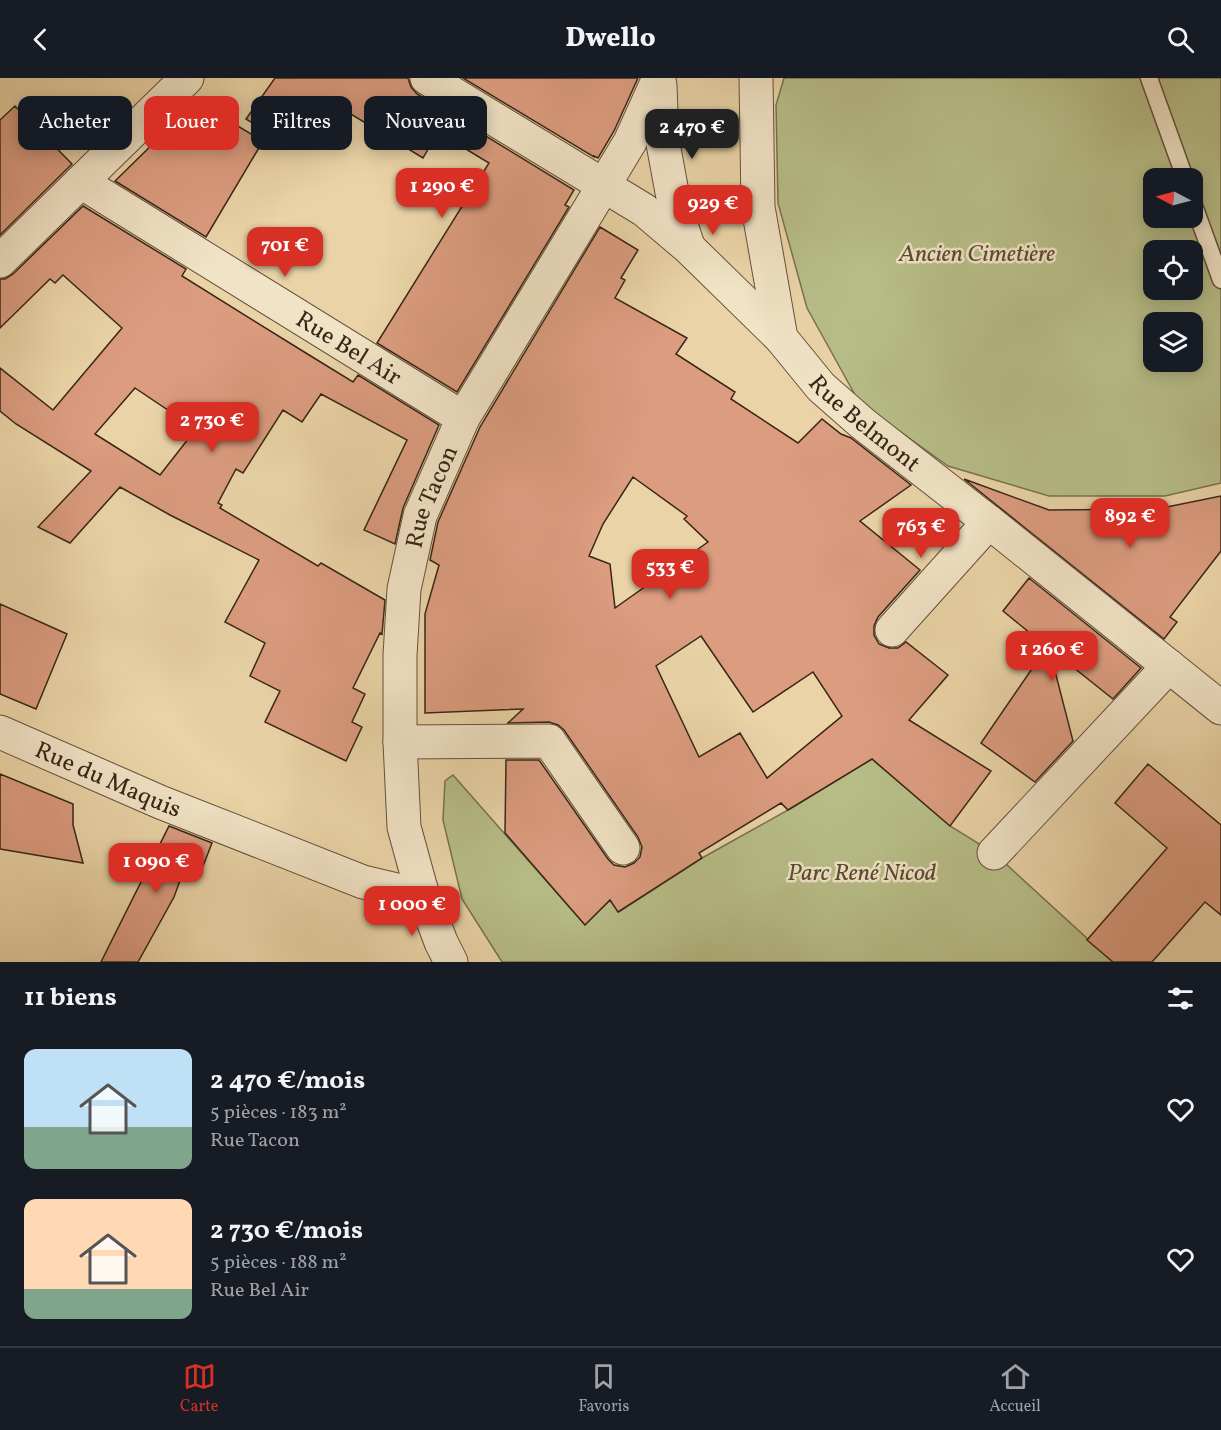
<!DOCTYPE html>
<html lang="fr">
<head>
<meta charset="utf-8">
<style>
	:root { --surface:#171b24; --page:#242831; --text:#f1f3f6; --muted:#9ea1a6; --line:#363941; --accent:#d93025 }
	body { margin:0; font-family:Vollkorn,serif; background:var(--page); color:var(--text); height:100vh; display:flex; flex-direction:column; font-size:22px; white-space:nowrap }
	* { box-sizing:border-box; margin:0 }
	p { font-size:20px; color:var(--muted) }
	.icon { flex:none; width:33px; height:33px; fill:none; stroke:currentColor; stroke-width:2; stroke-linecap:round; stroke-linejoin:round }
	.map { position:relative; height:884px; overflow:hidden }
	.details { display:flex; flex-direction:column; background:var(--surface); flex:1 }
	.details>* { flex:none }
	.banner { position:absolute; left:18px; top:18px; width:600px; height:54px; display:flex; gap:12px }
	.needle { width:39px; rotate:276deg }
	.buttons { position:absolute; left:1143px; top:90px; display:grid; gap:12px }
	.buttons a { display:grid; place-items:center; width:60px; height:60px; border-radius:12px; background:var(--surface); box-shadow:0 3px 15px #0003; font-size:30px }
	.price { position:absolute; translate:-50% -51px; padding:0 14px; border-radius:12px; background:var(--accent); color:#fff; font-size:20px; line-height:39px; filter:drop-shadow(0 2px 3px #0008) }
	.price::after { content:''; position:absolute; left:50%; top:36px; width:18px; height:14px; margin-left:-9px; background:inherit; clip-path:polygon(0 0,100% 0,50% 100%) }
	.price.on { background:#222; color:#fff }
	ul { padding:0; list-style:none }
	li { display:flex; align-items:center; gap:18px; height:150px; padding:0 24px }
	li span { display:grid; place-items:center; flex:none; width:168px; height:120px; border-radius:12px; color:#555 }
	li>.icon { margin-inline-start:auto }
	span .icon { width:72px; height:72px; fill:#fffc; stroke-width:1 }
	li b { font-size:26px }
	h2 { display:flex; justify-content:space-between; align-items:center; height:72px; padding:0 24px; font-size:26px }
	.chip { padding:0 21px; border-radius:12px; background:var(--surface); box-shadow:0 3px 15px #0003; font-size:21px; line-height:54px }
	.chip.on { background:var(--accent); color:#fff }
	header { display:flex; justify-content:space-between; align-items:center; height:78px; padding:0 24px; background:var(--surface); font-size:27px; font-weight:800 }
	.tab-bar { display:flex; justify-content:space-around; align-items:center; height:84px; border-top:2px solid var(--line); background:var(--surface); font-size:16px; color:var(--muted) }
	.tab-bar a { display:grid; justify-items:center; gap:3px }
	.tab-bar .on { color:var(--accent) }
	.map>svg:first-child { display:block }
	.green { fill:#b7bd87; stroke:#787150; stroke-width:1.5; fill-rule:evenodd }
	.building { fill:#db9c7f; stroke:#382518; stroke-width:1.5; fill-rule:evenodd }
	.lines { fill:none; stroke-linecap:round; stroke-linejoin:round }
	.service-casing { stroke:#64513c; stroke-width:19 }
	.minor-casing { stroke:#64513c; stroke-width:35 }
	.service { stroke:#f1e3c6; stroke-width:16 }
	.minor { stroke:#f1e3c6; stroke-width:33 }
	.labels { text-anchor:middle; stroke-width:5; stroke-linejoin:round; paint-order:stroke }
	.park-label { font-size:24px; font-style:italic; fill:#584b34; stroke:#f1e3c6 }
	.street-label { font-size:24px; fill:#382518; stroke:#f1e3c6 }
</style>
</head>
<body>
<header><svg class="icon" aria-label="back" viewBox="0 0 24 24"><path d="M15 5l-7 7 7 7"/></svg>Dwello<svg class="icon" aria-label="search" viewBox="0 0 24 24"><circle cx="10" cy="10" r="6"/><path d="M15 15l6 6"/></svg></header>
<div class="map">
<svg width="1221" height="884" viewBox="0 0 1221 884">
	<rect width="100%" height="100%" fill="#ead4a7"/>
	<filter id="stains"><feTurbulence type="fractalNoise" baseFrequency=".00333" numOctaves="4"/><feColorMatrix values="0 0 0 0 .2 0 0 0 0 .09 0 0 0 0 .02 0 0 0 .5 -.17"/></filter>
	<radialGradient id="worn" r=".72"><stop offset=".6" stop-color="#630" stop-opacity="0"/><stop offset="1" stop-color="#630" stop-opacity=".3"/></radialGradient>
	<path class="green" d="M784,0H1221V405L1165,418H1049L948,388L859,324L807,230L778,125L776,27ZM1154,100H1192V140H1154ZM1154,172H1192V212H1154ZM1154,244H1192V284H1154Z
		M872,681L950,748L994,775L1113,884H502L462,821L443,742L445,703L453,697L585,847L610,822L619,834L702,780L788,732Z"/>
	<path class="building" d="M275,0H408L411,9L417,16L574,112L565,127L569,129L457,314L377,265L489,85L438,54L423,80L323,19L295,62L283,55L279,61L246,41Z
		M463,0H638L614,53L598,80L594,78V79Z
		M15,28L72,86L0,157V42Z
		M204,28L263,63L206,159L115,103L161,58L172,65Z
		M83,128L186,191L182,198L301,272L353,304L358,297L439,347L403,430L395,466L364,452L407,362L321,316L302,344L283,332L243,395L236,391L218,425L222,427L220,430L318,488L321,485L385,522L382,556L380,555L353,610L365,616L352,644L362,649L346,683L265,644L280,613L250,598L265,565L225,544L259,482L170,437L120,409L70,465L38,449L91,393L16,346L0,333V290L53,332L122,250L63,197L55,205L50,201L0,250V201H5L13,196ZM135,310L196,351L160,397L95,356Z
		M600,149L638,172L621,200L625,202L615,220L687,260L676,276L735,314L731,321L798,365L822,341L841,356L851,360L911,407L860,443L920,492L878,539L874,548V557L879,566L889,570H898L906,564L948,597L909,642L991,693L950,748L872,681L788,732L781,725L699,775L702,780L618,834L610,822L585,847L505,755L506,682H539L608,781L614,787L625,789L634,785L640,779L642,769L638,759L564,652L558,647L549,644L508,645L523,631L425,635V536L439,487L430,482L438,444L480,349ZM633,399L687,438L684,441L708,464L615,530L610,486L589,478L603,446ZM701,558L753,634L813,594L842,638L767,700L740,655L699,679L656,588Z
		M964,401L1049,432L1157,431L1221,418V473L1170,539L1177,544L1164,561Z
		M1029,500L1141,590L1113,621L1049,570L1073,663L1035,704L981,665L1047,569L1003,533Z
		M0,526L67,556L36,631L0,616Z
		M1148,686L1221,747V837L1205,824L1152,884H1113L1087,862L1167,770L1115,725Z
		M0,696L73,726V747L83,785L0,771Z
		M169,748L212,765L200,796L185,789L174,819L138,884H101Z"/>
	<g class="lines">
		<g class="service-casing">
			<path id="service" d="M1149,0L1185,100
				M1192,122L1221,202"/>
		</g>
		<g class="minor-casing">
			<g id="minor">
				<path d="M427,0L644,132L689,170L781,260"/>
				<path id="s1" d="M756,0L758,129L781,260L821,309L862,345L989,444L1221,630"/>
				<path d="M660,7L662,60L674,125L688,168"/>
				<path id="s2" d="M81,104L463,340"/>
				<path d="M0,183L187,0"/>
				<path d="M892,552L989,444"/>
				<path id="s3" d="M0,654L160,724L363,804L401,813L421,811"/>
				<path d="M400,664L549,663L623,770"/>
				<path d="M994,775L1169,588"/>
				<path id="s4" d="M451,884L441,864L421,811L404,749L400,664V577L404,511L420,438L463,340L630,64L659,0"/>
			</g>
		</g>
		<use href="#service" class="service"/>
		<use href="#minor" class="minor"/>
	</g>
	<g class="labels">
		<g class="park-label">
			<text x="977" y="183">Ancien Cimetière</text>
			<text x="862" y="802">Parc René Nicod</text>
		</g>
		<g class="street-label">
			<text dy="8" stroke="none"><textPath href="#s2" startOffset="315">Rue Bel Air</textPath></text>
			<text dy="8" stroke="none"><textPath href="#s1" startOffset="382">Rue Belmont</textPath></text>
			<text dy="8" stroke="none"><textPath href="#s4" startOffset="478">Rue Tacon</textPath></text>
			<text dy="8" stroke="none"><textPath href="#s3" startOffset="118">Rue du Maquis</textPath></text>
		</g>
	</g>
	<rect width="100%" height="100%" filter="url(#stains)"/>
	<rect width="100%" height="100%" fill="url(#worn)"/>
</svg>
<div class="buttons">
<a><svg class="needle" viewBox="-14 -14 28 28"><path d="M0-13l5 13h-10z" fill="#e53935"/><path d="M0 13l5-13h-10z" fill="#9ea1a6"/></svg></a>
<a><svg class="icon" aria-label="locate" viewBox="0 0 24 24"><circle cx="12" cy="12" r="6"/><path d="M12 2v4M12 18v4M2 12h4M18 12h4"/></svg></a>
<a><svg class="icon" aria-label="layers" viewBox="0 0 24 24"><path d="M12 4l9 5-9 5-9-5zM3 14l9 5 9-5"/></svg></a>
</div>
<b class="price on" style="left:692px;top:82px">2 470 €</b>
<b class="price" style="left:442px;top:141px">1 290 €</b>
<b class="price" style="left:713px;top:158px">929 €</b>
<b class="price" style="left:285px;top:200px">701 €</b>
<b class="price" style="left:212px;top:375px">2 730 €</b>
<b class="price" style="left:1130px;top:471px">892 €</b>
<b class="price" style="left:921px;top:481px">763 €</b>
<b class="price" style="left:670px;top:522px">533 €</b>
<b class="price" style="left:1052px;top:604px">1 260 €</b>
<b class="price" style="left:156px;top:816px">1 090 €</b>
<b class="price" style="left:412px;top:859px">1 000 €</b>
<div class="banner">
<a class="chip">Acheter</a>
<a class="chip on">Louer</a>
<a class="chip">Filtres</a>
<a class="chip">Nouveau</a>
</div>
</div>
<section class="details">
<h2>11 biens<svg class="icon" aria-label="filters" viewBox="0 0 24 24"><path d="M4 7h16M4 17h16"/><circle cx="9" cy="7" r="2"/><circle cx="15" cy="17" r="2"/></svg></h2>
<ul>
<li><span style="background:linear-gradient(#bfe0f5 65%,#7fa58c 0)"><svg class="icon" aria-label="home" viewBox="0 0 24 24"><path d="M3 11l9-7 9 7M6 9v11h12V9"/></svg></span><div><b>2 470 €/mois</b><p>5 pièces · 183 m²</p><p>Rue Tacon</p></div><svg class="icon" aria-label="heart" viewBox="0 0 24 24"><path d="M12 20l-8-8c-3-5 5-10 8-4 3-6 11-1 8 4z"/></svg></li>
<li><span style="background:linear-gradient(#ffd9b3 75%,#7fa58c 0)"><svg class="icon" aria-label="home" viewBox="0 0 24 24"><path d="M3 11l9-7 9 7M6 9v11h12V9"/></svg></span><div><b>2 730 €/mois</b><p>5 pièces · 188 m²</p><p>Rue Bel Air</p></div><svg class="icon" aria-label="heart" viewBox="0 0 24 24"><path d="M12 20l-8-8c-3-5 5-10 8-4 3-6 11-1 8 4z"/></svg></li>
</ul>
</section>
<nav class="tab-bar">
<a class="on"><svg class="icon" aria-label="map" viewBox="0 0 24 24"><path d="M3 6l6-2 6 2 6-2v14l-6 2-6-2-6 2zM9 4v14M15 6v14"/></svg>Carte</a>
<a><svg class="icon" aria-label="saved" viewBox="0 0 24 24"><path d="M7 4h10v16l-5-4-5 4z"/></svg>Favoris</a>
<a><svg class="icon" aria-label="home" viewBox="0 0 24 24"><path d="M3 11l9-7 9 7M6 9v11h12V9"/></svg>Accueil</a>
</nav>
</body>
</html>
